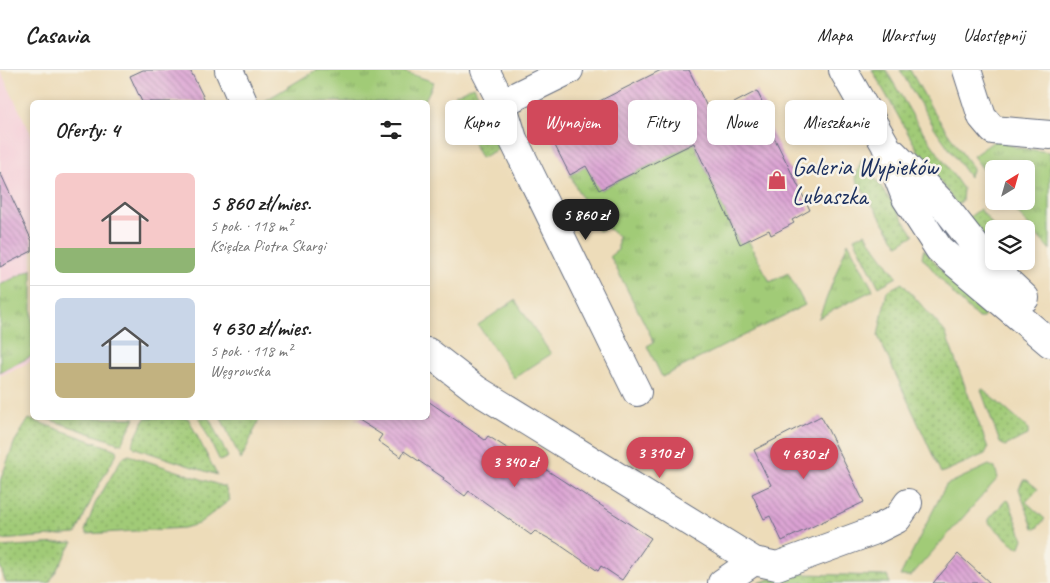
<!DOCTYPE html>
<html lang="pl">
<head>
<meta charset="utf-8">
<style>
	:root { --surface:#fff; --page:#f6f6f6; --text:#222; --muted:#767676; --line:#e0e0e0; --accent:#d1495b }
	body { margin:0; font-family:Caveat,sans-serif; background:var(--page); color:var(--text); height:100vh; display:flex; flex-direction:column; font-size:19px; white-space:nowrap }
	* { box-sizing:border-box; margin:0 }
	p { font-size:16px; color:var(--muted) }
	.icon { flex:none; width:28px; height:28px; fill:none; stroke:currentColor; stroke-width:2; stroke-linecap:round; stroke-linejoin:round }
	.map { position:relative; flex:1; overflow:hidden }
	.drawer { position:absolute; left:30px; top:30px; width:400px; height:320px; display:flex; flex-direction:column; background:var(--surface); border-radius:8px; box-shadow:0 2px 8px #0003 }
	.drawer>* { flex:none }
	.guide { position:absolute; left:445px; top:30px; width:475px; height:45px; display:flex; gap:10px }
	.needle { width:32px; rotate:37deg }
	.controls { position:absolute; left:985px; top:90px; display:grid; gap:10px }
	.controls a { display:grid; place-items:center; width:50px; height:50px; border-radius:8px; background:var(--surface); box-shadow:0 2px 8px #0003; font-size:25px }
	.price { position:absolute; translate:-50% -42px; padding:0 11px; border-radius:18px; background:var(--accent); color:#fff; font-size:16px; line-height:32px; filter:drop-shadow(0 1px 2px #0008) }
	.price::after { content:''; position:absolute; left:50%; top:30px; width:15px; height:11px; margin-left:-8px; background:inherit; clip-path:polygon(0 0,100% 0,50% 100%) }
	.price.selected { background:#222; color:#fff }
	ul { padding:0; list-style:none }
	li { display:flex; align-items:center; gap:15px; height:125px; padding:0 25px }
	li+li { border-top:1px solid var(--line) }
	li span { display:grid; place-items:center; flex:none; width:140px; height:100px; border-radius:8px; color:#555 }
	li>.icon { margin-inline-start:auto }
	span .icon { width:60px; height:60px; fill:#fffc; stroke-width:1 }
	li b { font-size:21px }
	h2 { display:flex; justify-content:space-between; align-items:center; height:60px; padding:0 25px; font-size:21px }
	.tag { padding:0 18px; border-radius:8px; background:var(--surface); box-shadow:0 2px 8px #0003; font-size:18px; line-height:45px }
	.tag.selected { background:var(--accent); color:#fff }
	header { display:flex; align-items:center; gap:30px; box-sizing:border-box; height:70px; padding:0 25px; background:var(--surface); border-bottom:1px solid var(--line) }
	header strong { font-size:24px }
	nav { display:flex; gap:28px; margin-inline-start:auto; font-size:18px }
	.map>svg:first-child { display:block }
	.built { fill:#f5cfd9 }
	.grass { fill:url(#grass-dots); stroke:#5e7d6a }
	.park { fill:url(#park-tufts); stroke:#5e7d6a }
	.garden { fill:#a1cb77; stroke:#5e7d6a }
	.building { fill:url(#building-back-hatch) }
	.lines { fill:none; stroke-linecap:round; stroke-linejoin:round }
	.minor-casing { stroke:#646c7e; stroke-width:30 }
	.tertiary-casing { stroke:#646c7e; stroke-width:30 }
	.minor { stroke:#fff; stroke-width:28 }
	.tertiary { stroke:#fff; stroke-width:28 }
	.labels { text-anchor:middle; stroke-width:5; stroke-linejoin:round; paint-order:stroke }
	.poi-label { font-size:25px; fill:#1b2f5e; stroke:#f7f3e8; text-anchor:start }
</style>
</head>
<body>
<header>
<strong>Casavia</strong>
<nav><a>Mapa</a><a>Warstwy</a><a>Udostępnij</a></nav>
</header>
<div class="map">
<svg width="1050" height="513" viewBox="0 0 1050 513">
	<defs>
		<pattern id="grass-dots" width="8" height="8" patternUnits="userSpaceOnUse" patternTransform="scale(1.25)"><rect width="8" height="8" fill="#a1cb77"/><path d="M2 2h.1M6 6h.1" fill="none" stroke="#82a565" stroke-width="1.8" stroke-linecap="round"/></pattern>
		<pattern id="park-tufts" width="24" height="20" patternUnits="userSpaceOnUse" patternTransform="scale(1.25)"><rect width="24" height="20" fill="#a1cb77"/><path d="M3 7l-1-3M5 7V3M7 7l1-3M15 17l-1-3M17 17v-4M19 17l1-3" fill="none" stroke="#82a565"/></pattern>
		<pattern id="building-back-hatch" width="6" height="6" patternUnits="userSpaceOnUse" patternTransform="scale(1.25)"><rect width="6" height="6" fill="#dba2d3"/><path d="M-1 5l2 2M0 0l6 6M5-1l2 2" fill="none" stroke="#b184ae"/></pattern>
	</defs>
	<rect width="100%" height="100%" fill="#f7f3e8"/>
	<filter id="ink" filterUnits="userSpaceOnUse"><feTurbulence type="fractalNoise" baseFrequency=".02" numOctaves="2"/><feDisplacementMap in="SourceGraphic" scale="10" xChannelSelector="R" yChannelSelector="G"/><feConvolveMatrix kernelMatrix="1 2 1 2 8 2 1 2 1" color-interpolation-filters="sRGB"/></filter>
	<filter id="wash" filterUnits="userSpaceOnUse"><feTurbulence type="fractalNoise" baseFrequency=".0096" numOctaves="4" result="noise"/><feDisplacementMap in="SourceGraphic" scale="20" xChannelSelector="R" yChannelSelector="G"/><feGaussianBlur stdDeviation="1.12" result="paint"/><feColorMatrix in="noise" values="0 0 0 0 0 0 0 0 0 0 0 0 0 0 0 0 0 1.4 0 .05"/><feComposite in="paint" operator="in"/></filter>
	<g filter="url(#wash)">
		<rect width="100%" height="100%" fill="#eddcb9"/>
		<path class="built" d="M0,0L32,66V291L0,306Z"/>
		<path class="grass" d="M872,0H886L917,53L963,119L962,131L957,135L921,86Z
			M900,0H910L933,41L973,99L969,107L934,57Z
			M474,16L502,77L481,88L452,29L454,25Z
			M862,89L914,165L898,175L855,108Z
			M980,139L996,159H994V175L967,149Z
			M865,163L897,207L879,217L854,168Z
			M924,179L959,221L985,246L983,248H978L954,225L922,187Z
			M902,213L945,262L988,378L985,384L941,403L878,266L887,221Z
			M983,319L1028,359V365L1005,376L1000,373L981,320Z
			M45,348H135L121,374Z
			M145,348H188L217,405L135,378L132,375Z
			M199,348H209L228,387L220,391Z
			M221,348H260L241,390Z
			M29,349L117,380L116,385L96,420L76,464L0,470V411L15,371Z
			M129,385L225,417L230,430L198,454L184,458L87,464L85,461L95,434L122,388Z
			M1023,410H1027L1038,419L1026,432L1045,449L1036,459L1033,458L1019,419Z
			M1006,430L1009,431L1023,469L1020,477H1016L989,453V449Z
			M73,472L49,513H6L0,496V477Z
			M802,504L887,506L890,513H758L780,506Z"/>
		<path class="park" d="M316,0H399L434,12L424,32H263Z
			M997,69L1018,78L1050,82V180L1007,131H1026V99H994V114L973,86Z
			M694,73L739,173L748,170L770,212L788,203L805,235L662,307L647,276L654,272L610,186L618,180V166L607,158L598,161L570,105L586,96L600,120Z
			M848,172L873,220L818,248H819Z
			M32,199V286L0,302V215Z"/>
		<path class="garden" d="M515,230L551,284L514,308L478,255Z
			M989,395L995,398L998,408L911,506H900L946,415Z"/>
		<g id="blocks">
			<path class="building" d="M143,0H190L206,32H142L130,6Z
				M661,0H689L711,45L757,21L770,48L766,51L810,140L792,150L794,153L771,165L769,160L740,174L694,73L599,120L586,96L570,105L546,58Z
				M0,102L32,171V181L0,197Z
				M428,331L485,370L488,366L521,387L522,385L545,399L651,468L622,510L601,496L598,501L557,473L535,461L531,465L469,421L465,426L443,410L444,408L404,381L401,387L378,371L382,365L355,348H428Z
				M821,346L864,432L782,471L770,446L764,449L752,424L771,415L754,380Z
				M958,484L990,513H933Z"/>
		</g>
	</g>
	<g filter="url(#ink)">
		<use href="#blocks" fill-opacity="0" stroke="#646c7e" stroke-width="1"/>
		<g class="lines">
			<g class="minor-casing">
				<path id="minor" d="M229,0L243,32
					M485,0L502,33L513,69L637,322
					M967,0L982,47L993,60L1050,65
					M502,33L569,0
					M428,282L477,320L754,491L777,496L873,461L897,449L908,433
					M722,513L754,491"/>
			</g>
			<g class="tertiary-casing">
				<path id="tertiary" d="M843,0L885,74L906,128L939,179L1050,273
					M893,83L942,133L992,197L1025,228"/>
			</g>
			<use href="#minor" class="minor"/>
			<use href="#tertiary" class="tertiary"/>
		</g>
	</g>
	<defs>
		<g id="shop-bare" transform="scale(1.5)"><path d="M-5-2.5h2.3a2.7 3.5 0 0 1 5.4 0H5L5.5 6h-11ZM-1.5-2.5h3a1.5 2.3 0 0 0-3 0Z" fill="#d1495b" stroke="#f7f3e8" stroke-width="2.5" paint-order="stroke"/></g>
	</defs>
	<g fill-rule="evenodd">
		<use href="#shop-bare" x="777" y="110"/>
	</g>
	<g class="labels">
		<g class="poi-label">
			<text x="792" y="105">Galeria Wypieków<tspan x="792" dy="29">Lubaszka</tspan></text>
		</g>
	</g>
</svg>
<div class="controls">
<a><svg class="needle" viewBox="-14 -14 28 28"><path d="M0-13l5 13h-10z" fill="#e53935"/><path d="M0 13l5-13h-10z" fill="#767676"/></svg></a>
<a><svg class="icon" aria-label="layers" viewBox="0 0 24 24"><path d="M12 4l9 5-9 5-9-5zM3 14l9 5 9-5"/></svg></a>
</div>
<b class="price selected" style="left:586px;top:171px">5 860 zł</b>
<b class="price" style="left:660px;top:409px">3 310 zł</b>
<b class="price" style="left:804px;top:410px">4 630 zł</b>
<b class="price" style="left:515px;top:418px">3 340 zł</b>
<div class="guide">
<a class="tag">Kupno</a>
<a class="tag selected">Wynajem</a>
<a class="tag">Filtry</a>
<a class="tag">Nowe</a>
<a class="tag">Mieszkanie</a>
</div>
<section class="drawer">
<h2>Oferty: 4<svg class="icon" aria-label="filters" viewBox="0 0 24 24"><path d="M4 7h16M4 17h16"/><circle cx="9" cy="7" r="2"/><circle cx="15" cy="17" r="2"/></svg></h2>
<ul>
<li><span style="background:linear-gradient(#f6c9c9 75%,#8fb573 0)"><svg class="icon" aria-label="home" viewBox="0 0 24 24"><path d="M3 11l9-7 9 7M6 9v11h12V9"/></svg></span><div><b>5 860 zł/mies.</b><p>5 pok. · 118 m²</p><p>Księdza Piotra Skargi</p></div></li>
<li><span style="background:linear-gradient(#c9d6e8 65%,#c2b280 0)"><svg class="icon" aria-label="home" viewBox="0 0 24 24"><path d="M3 11l9-7 9 7M6 9v11h12V9"/></svg></span><div><b>4 630 zł/mies.</b><p>5 pok. · 118 m²</p><p>Węgrowska</p></div></li>
</ul>
</section>
</div>
</body>
</html>
